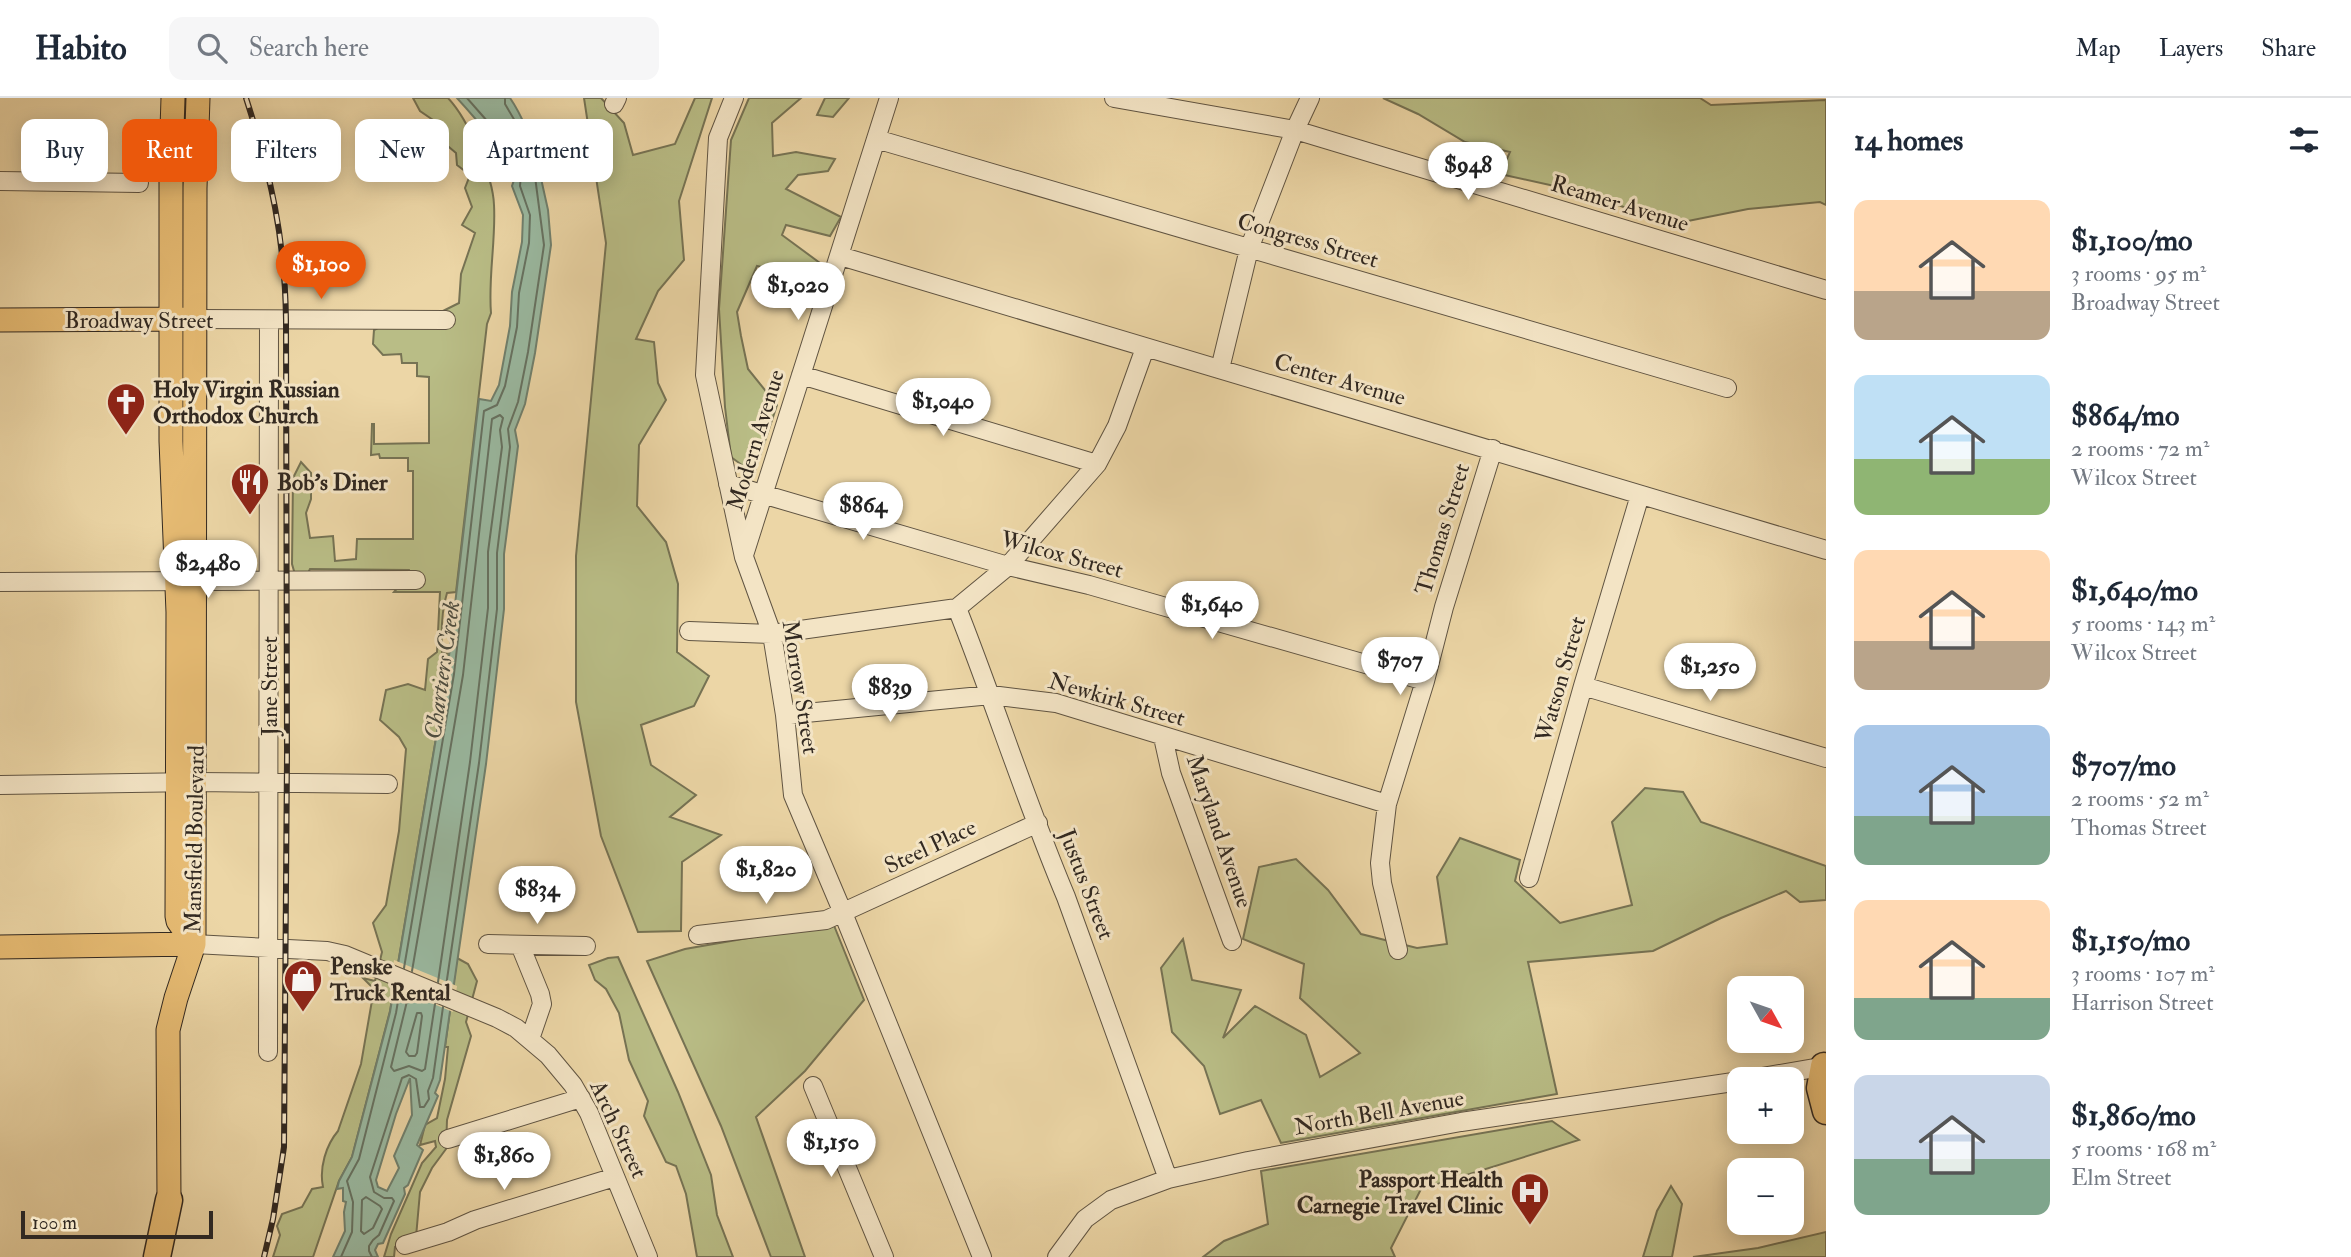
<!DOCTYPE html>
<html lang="en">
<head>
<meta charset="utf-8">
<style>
	:root { --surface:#fff; --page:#f6f6f7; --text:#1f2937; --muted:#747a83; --line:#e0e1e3; --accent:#ea580c }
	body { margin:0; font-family:"IM FELL Double Pica",serif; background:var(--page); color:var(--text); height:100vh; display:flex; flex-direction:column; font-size:26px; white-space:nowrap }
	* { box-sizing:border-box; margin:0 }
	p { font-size:23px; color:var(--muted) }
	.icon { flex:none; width:38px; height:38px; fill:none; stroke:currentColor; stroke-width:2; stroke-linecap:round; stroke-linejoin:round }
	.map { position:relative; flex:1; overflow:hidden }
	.sheet { display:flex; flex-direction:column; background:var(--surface); width:525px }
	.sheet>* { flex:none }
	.top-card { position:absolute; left:21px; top:21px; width:665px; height:63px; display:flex; gap:14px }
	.needle { width:46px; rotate:130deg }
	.buttons { position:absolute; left:1727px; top:878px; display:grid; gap:14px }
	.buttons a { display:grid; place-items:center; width:77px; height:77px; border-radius:14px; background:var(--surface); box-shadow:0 4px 18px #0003; font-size:35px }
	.scale { position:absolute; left:21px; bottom:18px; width:192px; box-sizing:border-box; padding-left:7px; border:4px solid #322921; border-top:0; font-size:19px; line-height:24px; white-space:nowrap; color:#322921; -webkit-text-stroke:5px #f3e4c5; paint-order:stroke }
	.price { position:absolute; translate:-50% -60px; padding:0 16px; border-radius:24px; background:#fff; color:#222; font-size:23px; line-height:46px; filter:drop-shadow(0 2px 4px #0008) }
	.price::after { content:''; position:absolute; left:50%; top:42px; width:21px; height:16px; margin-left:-10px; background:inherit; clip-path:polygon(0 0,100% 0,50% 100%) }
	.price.current { background:var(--accent); color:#fff }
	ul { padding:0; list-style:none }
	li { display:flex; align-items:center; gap:21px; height:175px; padding:0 28px }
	li span { display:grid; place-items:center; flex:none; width:196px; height:140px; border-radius:14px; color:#555 }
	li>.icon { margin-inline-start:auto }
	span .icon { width:84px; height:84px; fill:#fffc; stroke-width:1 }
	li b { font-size:30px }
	h2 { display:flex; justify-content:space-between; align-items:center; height:84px; padding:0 28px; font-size:30px }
	.pill { padding:0 24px; border-radius:14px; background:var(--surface); box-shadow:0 4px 18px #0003; font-size:24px; line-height:63px }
	.pill.current { background:var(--accent); color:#fff }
	header { display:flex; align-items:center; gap:42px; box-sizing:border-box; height:98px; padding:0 35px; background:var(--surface); border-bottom:2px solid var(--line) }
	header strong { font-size:33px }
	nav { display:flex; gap:38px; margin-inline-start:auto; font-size:24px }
	.search { width:490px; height:63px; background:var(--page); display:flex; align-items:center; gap:18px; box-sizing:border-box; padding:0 24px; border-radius:14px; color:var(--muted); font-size:26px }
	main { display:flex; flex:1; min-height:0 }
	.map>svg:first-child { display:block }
	.green { fill:#b9bd86; stroke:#767354; stroke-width:2 }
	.water { fill:#9abaa2; stroke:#70806e; stroke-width:2; fill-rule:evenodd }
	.pier { fill:#ecd6a6 }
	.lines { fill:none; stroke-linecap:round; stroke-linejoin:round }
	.shore { stroke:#667262; stroke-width:2 }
	.minor-casing { stroke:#605442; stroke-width:20 }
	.major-casing { stroke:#322921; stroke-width:25 }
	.highway-casing { stroke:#322921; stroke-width:29 }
	.minor { stroke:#f3e4c5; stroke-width:18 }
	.major { stroke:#e6bb73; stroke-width:23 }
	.highway { stroke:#e6bb73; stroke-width:26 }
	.rail-casing { stroke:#322921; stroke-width:6 }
	.rail { stroke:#f3e4c5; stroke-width:3.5; stroke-dasharray:10; stroke-linecap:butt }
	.labels { text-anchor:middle; stroke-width:6; stroke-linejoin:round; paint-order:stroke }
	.street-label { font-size:23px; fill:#322921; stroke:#f3e4c5 }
	.poi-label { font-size:23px; font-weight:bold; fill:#322921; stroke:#f3e4c5; text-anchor:start }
	.water-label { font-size:24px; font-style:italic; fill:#4c4d41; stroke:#f3e4c5 }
</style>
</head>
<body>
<header>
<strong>Habito</strong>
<div class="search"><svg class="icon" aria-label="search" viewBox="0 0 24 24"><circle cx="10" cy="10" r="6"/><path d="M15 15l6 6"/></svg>Search here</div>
<nav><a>Map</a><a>Layers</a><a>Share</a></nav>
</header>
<main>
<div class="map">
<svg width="1826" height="1159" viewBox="0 0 1826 1159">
	<rect width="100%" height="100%" fill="#ecd6a6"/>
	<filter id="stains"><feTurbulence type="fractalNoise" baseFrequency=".00286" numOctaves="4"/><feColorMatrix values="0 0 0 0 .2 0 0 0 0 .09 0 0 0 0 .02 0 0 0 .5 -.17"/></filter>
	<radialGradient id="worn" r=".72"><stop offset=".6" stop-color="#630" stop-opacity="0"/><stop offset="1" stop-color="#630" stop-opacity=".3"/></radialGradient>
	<path class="green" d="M413,0H448C468,21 493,78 494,107C496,143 488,179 491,215L487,226L456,494L447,495C441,514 441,534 442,554L449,556L447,575L390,913L352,1059L339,1083L313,1159H273L280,1137L277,1128L282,1116L302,1109L312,1091L323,1089C319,1070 326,1047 338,1033L361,966L374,891L363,880L375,883L382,854L373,825L386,807L399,733L406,651L399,639L380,622L386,592L408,586L425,592L428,561L437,554L440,494H394L410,475L409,472L310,471L306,479L296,480L292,466L293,380L301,364L311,375V401L306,415L310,440L333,438L335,463L356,461L357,441H413V373H408V360H380L379,356L371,357L372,326H374V346L429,345V279L417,278V265H402L401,256L383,257L373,246L374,232L384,227L437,216L459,205L461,176L475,135L462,127L472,109L465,90L470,77L457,67L456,55L443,44L432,43L439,26L420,13Z
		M584,0H601L624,25L633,57L675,46L695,0H712L679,103L684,162L658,193L636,241L654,244L658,285L666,302L639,347L637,408L666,444L678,486L677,554L709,578L694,608L641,627L651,667L696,697L670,719L721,737L682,764L681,833L638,834L601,738L576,604V458L606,145Z
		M749,0H801L772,25L773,58L796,54L835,61L828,73L798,77L786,91L841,119L830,138L786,127L782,137L820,165L813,180L757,168L737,214L741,238L748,271L777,307L754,376L731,359L725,309L719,211L731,42Z
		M825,0H849L833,19L817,17Z
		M1383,0H1700L1711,7L1826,2V107L1820,104L1748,111L1673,126L1577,93L1500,76L1510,54L1465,44L1418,16Z
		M1645,690L1683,694L1701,724L1826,768V802L1800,804L1786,793L1721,820L1653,853L1528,864L1557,996L1281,1045L1261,1002L1220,1016L1204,968L1172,934L1161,870L1183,841L1192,882L1241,892L1223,940L1255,908L1306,937L1320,979L1360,955L1300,900L1304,866L1243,841L1259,769L1296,761L1328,792L1361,836L1417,850L1447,846L1437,779L1460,740L1520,762L1515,783L1560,825L1632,807L1612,724Z
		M833,825L864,902L805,973L756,1019L805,1159H771L721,1028L647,863L685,851Z
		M618,859L678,994L711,1077L717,1117L733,1159H697L686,1096L676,1068L666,1064L644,1018L648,1003L629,962L619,915L606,891L595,882L589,867L608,860Z
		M457,860L468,866L477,883L466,924L471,938L447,1022L446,1051L432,1070L420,1094L416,1139L395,1149L394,1159H384L391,1136L422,1065L436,1049L435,1043L420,1047L425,1027L437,1020L445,981L448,949H445Z
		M1552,1023L1579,1042L1421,1091L1391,1150L1395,1159H1203L1224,1143L1268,1126L1261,1073Z
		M1671,1088L1682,1106L1672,1159H1643L1657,1113Z
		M1826,1134V1159H1693L1758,1150Z"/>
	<path class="water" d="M457,0H510C525,22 532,46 541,71L540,76L548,112L551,147L535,255L525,306L515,332L518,348L504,456V511L486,666L440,982L435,995L438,998L417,1047L423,1052L408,1087L404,1090L405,1096L383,1145L378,1146L375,1152L378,1159H333L345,1133L344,1114L346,1104L343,1103V1090L337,1091L339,1083L352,1059L390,914L447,575L479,301L491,303L499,287L510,228L512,194L522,144L523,117L512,88L515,79C500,49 479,24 457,0ZM410,980L412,1017L394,1058L399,1070L387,1093L378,1089L376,1082L396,1016Z"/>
	<path class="pier" d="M394,862L457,888L453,914L390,888Z"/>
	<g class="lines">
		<path class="shore" d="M404,870L454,576L484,313L497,307L505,288L517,229L519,195L529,145L530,117L520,88L521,76L513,59L488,24L467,0
			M412,873L463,577L492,321L500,317L503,320L500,332L502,349L488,454V510L470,664L438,884
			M446,888L479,665L497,511V455L510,349L508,331L518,304L528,254L544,147L534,71L522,35L505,6V0
			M409,895L391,969L394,973L409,968L422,973L425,971L435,906
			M417,915H421L422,918L417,955L415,958H409L406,954Z
			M366,1099L380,1108L382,1111L373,1130L364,1136L361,1133L362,1102Z
			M341,1159L352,1134L353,1104L347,1083L359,1061L396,915L400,891
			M372,1159L369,1153V1148L373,1142L379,1137L394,1103L392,1100H384L374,1094L370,1079L402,980L409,977L416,981L420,1009H424L429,1001L428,993L433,980L443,909"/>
		<g class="minor-casing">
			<path id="minor" d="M734,0L718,40L705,277L744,459L772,536L785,617L793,697L843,815L982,1159
				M1114,0L1295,32L1826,192
				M614,6L617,0
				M876,41L1727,290
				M0,83L139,85
				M840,158L1826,452
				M195,221L446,222
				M1220,271L1249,151L1295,32L1310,0
				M801,277L1097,366
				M728,386L1008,468L1089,487L1425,583
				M744,457L889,0
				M0,484L416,482
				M957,510C995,606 1026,704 1066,799L1168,1081
				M689,533L772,536L957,510L1008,468L1097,366L1117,328L1145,250
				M1583,588L1826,660
				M785,617L991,597L1056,605L1387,706
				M1163,639L1171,675L1232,843
				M0,687L196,684L388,686
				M1529,780L1583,588L1640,397
				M698,837L826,822L1038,725
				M194,846L327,853L345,857L497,920L516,930L548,957L573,987L589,1015L648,1159
				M488,846L586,848
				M520,847L540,896L542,906L530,941
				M1398,852L1382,785L1380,765L1387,706L1425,583L1444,509L1493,351
				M268,954L269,222
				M1745,982L1826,968
				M813,988L884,1159
				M448,1041L581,1000
				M405,1147L448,1134L475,1122L615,1079
				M1057,1159L1085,1121L1111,1102L1168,1081L1248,1063L1461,1024L1740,983"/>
		</g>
		<g class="major-casing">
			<path id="major" d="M173,0L171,63V343L178,514L177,818L178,823L194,846
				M0,222L185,221
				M0,849L194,846
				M169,1102L168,932L176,900L194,846L195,90L198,0"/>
		</g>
		<g class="highway-casing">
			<path id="highway" d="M1824,968L1820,990L1826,1013
				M157,1159L169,1102"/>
		</g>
		<use href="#minor" class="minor"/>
		<use href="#major" class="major"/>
		<use href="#highway" class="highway"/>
		<g class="rail-casing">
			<path id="rail" d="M246,0C271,77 285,141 286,222L287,658L284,1049L273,1121L264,1159"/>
		</g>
		<use href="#rail" class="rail"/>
	</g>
	<defs>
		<g id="church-pin" transform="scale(2.0125)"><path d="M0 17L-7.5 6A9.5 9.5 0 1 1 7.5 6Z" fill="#8f2418" stroke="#f3e4c5"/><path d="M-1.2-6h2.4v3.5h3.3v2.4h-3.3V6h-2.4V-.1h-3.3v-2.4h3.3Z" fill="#fff"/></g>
		<g id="restaurant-pin" transform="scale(2.0125)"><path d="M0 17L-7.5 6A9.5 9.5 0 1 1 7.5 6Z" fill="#8f2418" stroke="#f3e4c5"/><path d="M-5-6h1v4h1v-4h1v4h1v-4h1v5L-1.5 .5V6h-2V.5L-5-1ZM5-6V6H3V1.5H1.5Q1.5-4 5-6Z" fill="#fff"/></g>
		<g id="shop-pin" transform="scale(2.0125)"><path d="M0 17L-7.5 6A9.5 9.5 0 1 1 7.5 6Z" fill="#8f2418" stroke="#f3e4c5"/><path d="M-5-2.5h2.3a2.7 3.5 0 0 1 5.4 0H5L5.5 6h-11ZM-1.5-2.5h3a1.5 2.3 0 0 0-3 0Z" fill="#fff"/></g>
		<g id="hospital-pin" transform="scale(2.0125)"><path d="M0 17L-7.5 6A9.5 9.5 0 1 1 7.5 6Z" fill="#8f2418" stroke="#f3e4c5"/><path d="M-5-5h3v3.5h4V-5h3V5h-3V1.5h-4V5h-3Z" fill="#fff"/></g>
	</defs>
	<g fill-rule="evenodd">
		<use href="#church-pin" x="126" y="304"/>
		<use href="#restaurant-pin" x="250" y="384"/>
		<use href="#shop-pin" x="303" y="881"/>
		<use href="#hospital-pin" x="1530" y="1094"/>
	</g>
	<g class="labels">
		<g class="street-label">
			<text transform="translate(1620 105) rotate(17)" y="8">Reamer Avenue</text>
			<text transform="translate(1308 142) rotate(16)" y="8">Congress Street</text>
			<text x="139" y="230">Broadway Street</text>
			<text transform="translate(1340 281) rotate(16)" y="8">Center Avenue</text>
			<text transform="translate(755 342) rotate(-73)" y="8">Modern Avenue</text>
			<text transform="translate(1442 431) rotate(-73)" y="8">Thomas Street</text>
			<text transform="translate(1062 456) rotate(15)" y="8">Wilcox Street</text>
			<text transform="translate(1560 581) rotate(-74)" y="8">Watson Street</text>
			<text transform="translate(269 588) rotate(-90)" y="8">Jane Street</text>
			<text transform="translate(801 589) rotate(81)" y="8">Morrow Street</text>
			<text transform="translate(1117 601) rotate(16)" y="8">Newkirk Street</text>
			<text transform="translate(1220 733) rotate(71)" y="8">Maryland Avenue</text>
			<text transform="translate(194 741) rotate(-89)" y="8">Mansfield Boulevard</text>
			<text transform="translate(930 748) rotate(-25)" y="8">Steel Place</text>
			<text transform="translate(1087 786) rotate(69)" y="8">Justus Street</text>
			<text transform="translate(1379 1014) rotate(-10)" y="8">North Bell Avenue</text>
			<text transform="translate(619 1031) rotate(65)" y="8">Arch Street</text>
		</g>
		<g class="poi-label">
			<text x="153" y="299">Holy Virgin Russian<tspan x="153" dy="26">Orthodox Church</tspan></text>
			<text x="277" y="392">Bob's Diner</text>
			<text x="330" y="876">Penske<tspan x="330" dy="26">Truck Rental</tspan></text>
			<text x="1503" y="1089" text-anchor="end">Passport Health<tspan x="1503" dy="26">Carnegie Travel Clinic</tspan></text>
		</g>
		<g class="water-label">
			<text transform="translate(442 572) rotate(-82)" y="8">Chartiers Creek</text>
		</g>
	</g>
	<rect width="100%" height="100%" filter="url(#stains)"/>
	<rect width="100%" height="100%" fill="url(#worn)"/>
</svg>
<div class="buttons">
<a><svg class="needle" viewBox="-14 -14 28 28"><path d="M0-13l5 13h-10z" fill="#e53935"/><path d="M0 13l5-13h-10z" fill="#747a83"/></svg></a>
<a>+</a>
<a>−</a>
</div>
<div class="scale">100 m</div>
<b class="price" style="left:1468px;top:104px">$948</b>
<b class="price current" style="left:321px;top:203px">$1,100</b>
<b class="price" style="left:798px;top:224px">$1,020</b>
<b class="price" style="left:943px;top:340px">$1,040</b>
<b class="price" style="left:863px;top:444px">$864</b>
<b class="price" style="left:208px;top:502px">$2,480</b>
<b class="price" style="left:1212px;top:543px">$1,640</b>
<b class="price" style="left:1400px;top:599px">$707</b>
<b class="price" style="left:1710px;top:605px">$1,250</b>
<b class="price" style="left:890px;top:626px">$839</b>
<b class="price" style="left:766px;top:808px">$1,820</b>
<b class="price" style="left:537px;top:828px">$834</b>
<b class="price" style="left:831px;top:1081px">$1,150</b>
<b class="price" style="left:504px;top:1094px">$1,860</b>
<div class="top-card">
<a class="pill">Buy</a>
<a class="pill current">Rent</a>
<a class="pill">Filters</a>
<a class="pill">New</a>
<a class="pill">Apartment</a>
</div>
</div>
<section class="sheet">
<h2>14 homes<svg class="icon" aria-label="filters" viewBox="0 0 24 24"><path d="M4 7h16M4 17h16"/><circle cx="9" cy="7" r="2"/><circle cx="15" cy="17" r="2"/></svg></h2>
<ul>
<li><span style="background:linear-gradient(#ffd9b3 65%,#b9a48a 0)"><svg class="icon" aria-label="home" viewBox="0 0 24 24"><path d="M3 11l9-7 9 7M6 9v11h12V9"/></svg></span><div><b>$1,100/mo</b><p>3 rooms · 95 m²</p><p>Broadway Street</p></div></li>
<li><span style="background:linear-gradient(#bfe0f5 60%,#8fb573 0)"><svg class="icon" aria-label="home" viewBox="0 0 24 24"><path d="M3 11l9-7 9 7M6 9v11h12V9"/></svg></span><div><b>$864/mo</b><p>2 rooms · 72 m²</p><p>Wilcox Street</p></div></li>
<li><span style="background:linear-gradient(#ffd9b3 65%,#b9a48a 0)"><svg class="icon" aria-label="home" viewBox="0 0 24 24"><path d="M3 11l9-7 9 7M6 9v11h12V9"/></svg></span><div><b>$1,640/mo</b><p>5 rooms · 143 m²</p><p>Wilcox Street</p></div></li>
<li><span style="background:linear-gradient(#a9c7e8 65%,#7fa58c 0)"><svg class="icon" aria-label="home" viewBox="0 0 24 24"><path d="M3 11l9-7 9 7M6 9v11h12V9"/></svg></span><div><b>$707/mo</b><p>2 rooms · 52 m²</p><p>Thomas Street</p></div></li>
<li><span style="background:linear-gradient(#ffd9b3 70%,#7fa58c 0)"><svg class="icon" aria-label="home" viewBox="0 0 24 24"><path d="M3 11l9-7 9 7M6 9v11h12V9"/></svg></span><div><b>$1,150/mo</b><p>3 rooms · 107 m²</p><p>Harrison Street</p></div></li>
<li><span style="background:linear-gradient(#c9d6e8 60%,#7fa58c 0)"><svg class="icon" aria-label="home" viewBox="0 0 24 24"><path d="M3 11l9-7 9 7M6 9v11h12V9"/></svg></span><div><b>$1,860/mo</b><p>5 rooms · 168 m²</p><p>Elm Street</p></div></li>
</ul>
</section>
</main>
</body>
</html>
